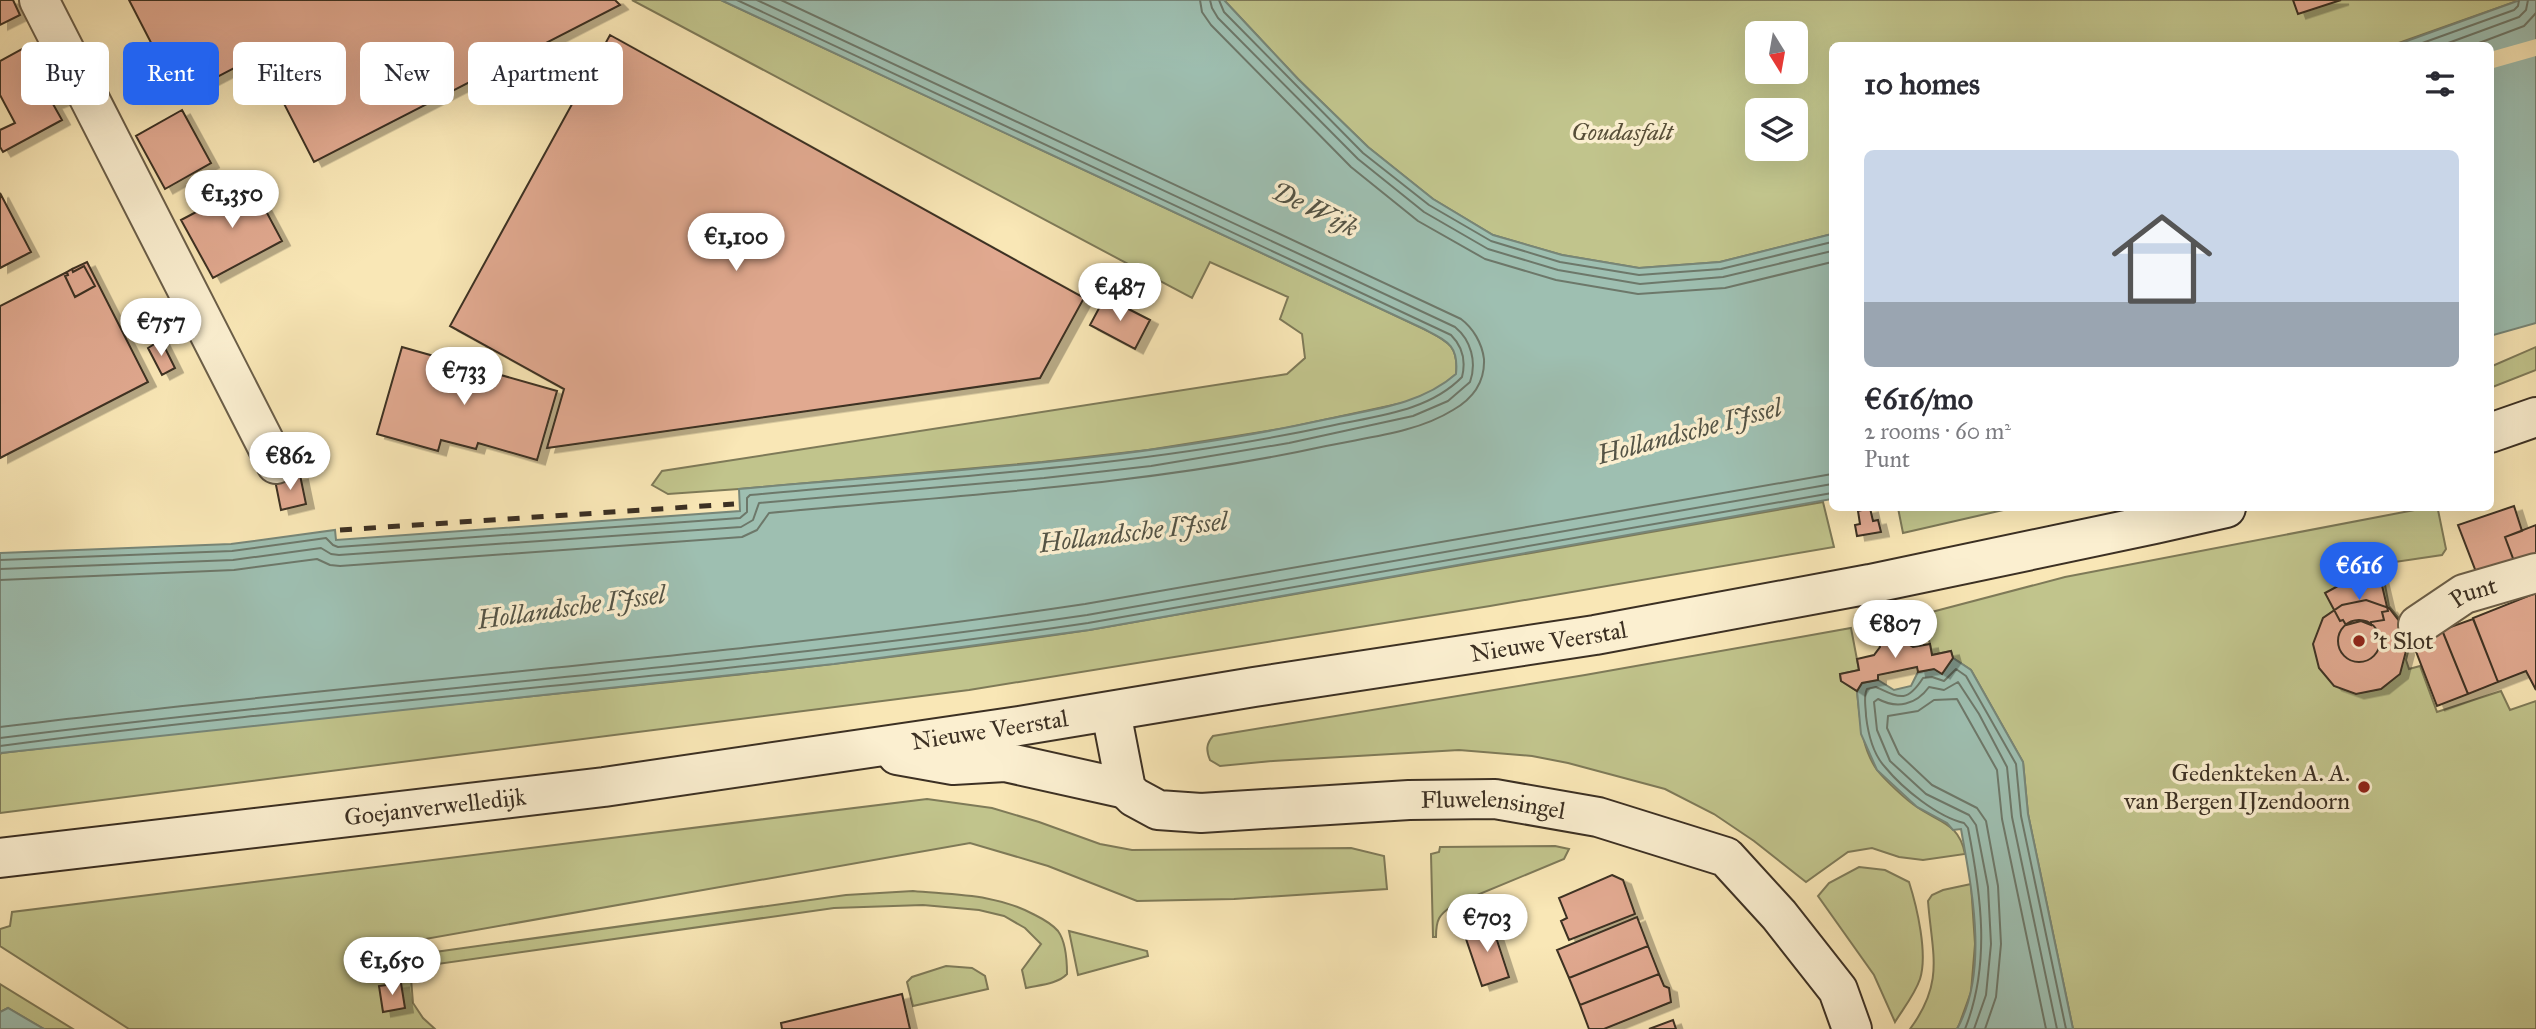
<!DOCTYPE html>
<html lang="en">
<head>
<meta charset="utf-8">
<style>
	:root { --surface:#fff; --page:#f7f7f7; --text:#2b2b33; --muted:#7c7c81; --line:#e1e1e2; --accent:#2563eb }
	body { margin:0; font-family:"IM FELL Great Primer",serif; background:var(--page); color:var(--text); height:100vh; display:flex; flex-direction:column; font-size:26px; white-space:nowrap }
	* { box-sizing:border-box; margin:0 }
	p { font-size:23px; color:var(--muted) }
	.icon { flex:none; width:38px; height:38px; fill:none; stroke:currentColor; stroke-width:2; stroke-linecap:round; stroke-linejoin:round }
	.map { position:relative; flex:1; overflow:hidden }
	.sheet { position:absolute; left:1829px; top:42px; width:665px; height:469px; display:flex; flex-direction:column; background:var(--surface); border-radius:10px; box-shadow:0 7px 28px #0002 }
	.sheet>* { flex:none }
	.hud { position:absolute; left:21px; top:42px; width:665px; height:63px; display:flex; gap:14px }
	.needle { width:46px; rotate:169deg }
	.controls { position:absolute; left:1745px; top:21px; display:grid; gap:14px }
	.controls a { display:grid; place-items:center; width:63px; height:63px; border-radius:10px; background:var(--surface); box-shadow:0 7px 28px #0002; font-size:35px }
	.price { position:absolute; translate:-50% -60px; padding:0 16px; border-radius:24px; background:#fff; color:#222; font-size:23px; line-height:46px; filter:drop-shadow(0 2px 4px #0008) }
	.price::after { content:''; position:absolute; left:50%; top:42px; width:21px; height:16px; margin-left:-10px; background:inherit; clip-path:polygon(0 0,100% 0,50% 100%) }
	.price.active { background:var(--accent); color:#fff }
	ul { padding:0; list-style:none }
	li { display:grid; align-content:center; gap:14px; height:371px; padding:0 35px }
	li+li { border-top:2px solid var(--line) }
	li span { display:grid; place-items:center; height:217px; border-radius:10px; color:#555 }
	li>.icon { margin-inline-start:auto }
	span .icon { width:126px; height:126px; fill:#fffc; stroke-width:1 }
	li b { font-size:30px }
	h2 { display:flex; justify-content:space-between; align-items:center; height:84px; padding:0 35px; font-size:30px }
	.pill { padding:0 24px; border-radius:10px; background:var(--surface); box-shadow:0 7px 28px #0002; font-size:24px; line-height:63px }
	.pill.active { background:var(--accent); color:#fff }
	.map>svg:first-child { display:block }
	.green { fill:#c1c48c; stroke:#7e7a58; stroke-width:2; fill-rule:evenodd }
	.water { fill:#9ebfb1; stroke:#778678; stroke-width:2 }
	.pier { fill:#f9e7b6 }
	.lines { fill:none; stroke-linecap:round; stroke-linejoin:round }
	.shore { stroke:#6d786a; stroke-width:2 }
	.building { fill:#e1a990; stroke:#3c3023; stroke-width:2; filter:url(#shadow) }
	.minor-casing { stroke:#6b5e48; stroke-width:42 }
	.secondary-casing { stroke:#3c3023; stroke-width:42 }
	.minor { stroke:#fbefd0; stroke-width:38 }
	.secondary { stroke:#fbefd0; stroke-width:38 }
	.rail { stroke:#3c3023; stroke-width:5; stroke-dasharray:12 12; stroke-linecap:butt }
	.poi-dot { fill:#8f2418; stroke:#fbefd0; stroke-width:2.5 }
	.labels { text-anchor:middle; stroke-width:7; stroke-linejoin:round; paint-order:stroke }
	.park-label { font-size:24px; font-style:italic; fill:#574e38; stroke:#fbefd0 }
	.street-label { font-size:24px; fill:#3c3023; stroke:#fbefd0 }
	.poi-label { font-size:24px; fill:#3c3023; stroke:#fbefd0; text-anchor:start }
	.water-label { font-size:26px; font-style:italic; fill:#545446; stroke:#fbefd0 }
</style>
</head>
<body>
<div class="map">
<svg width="2536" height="1029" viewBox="0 0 2536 1029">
	<defs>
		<filter id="shadow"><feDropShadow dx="8" dy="4.5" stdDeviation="0" flood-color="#0004"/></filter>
	</defs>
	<rect width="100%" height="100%" fill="#f9e7b6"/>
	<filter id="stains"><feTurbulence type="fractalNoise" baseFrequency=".00286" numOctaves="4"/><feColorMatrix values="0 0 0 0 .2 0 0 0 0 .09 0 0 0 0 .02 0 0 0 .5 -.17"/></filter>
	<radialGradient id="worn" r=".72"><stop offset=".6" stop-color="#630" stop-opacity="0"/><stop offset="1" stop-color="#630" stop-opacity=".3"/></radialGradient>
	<path class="green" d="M632,0H721L1424,329C1447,341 1459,345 1456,374L1440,388L1407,402L1286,428L1148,450L1042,462L739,489L668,494L652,485L662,471L1287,374L1305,358L1302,334L1280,319L1288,297L1210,262L1192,298Z
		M1224,0H2520L2393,45L1832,46V234L1720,262L1639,268L1562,255L1493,235L1433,199L1368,147L1298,79ZM1757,33H1796V72H1757ZM1757,110H1796V149H1757Z
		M2536,347V370L2490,388V367Z
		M1823,502L1834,547L1490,606L969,690L0,813V754L2,753C364,708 728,684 1089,630Z
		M1898,508H2012L1903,533Z
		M2425,508L2438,510L2446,549L2442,555L2381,564L2389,606L2405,626L2408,652L2406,660L2409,669L2420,666L2437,712L2501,691L2510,710L2536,701V1029H2073L2028,814L2023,762L1971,670L1953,658L1951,651L1932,655L1924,614L2065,577Z
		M1851,628L1859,670L1840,674L1841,681L1857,691C1860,718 1861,747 1877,770C1885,780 1906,800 1917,807C1940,823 1959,823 1965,854L1923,860L1899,857L1872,848L1848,852L1806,882L1754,841L1714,814L1665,789L1568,763L1532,756L1459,750L1273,761L1220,766L1210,760C1206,750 1206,744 1213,736L1585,675Z
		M927,799L992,808L1039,822L1100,844L1132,850L1351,848L1384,856L1387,889L1234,899L1137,901L1048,866L970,843L408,942L413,1003L423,1018L435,1029H129L0,946V929L10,926L12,912Z
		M1555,846L1569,849L1564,859L1453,905C1439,915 1436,919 1436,937H1433L1431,854L1439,852L1440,847Z
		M1859,867L1885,870L1909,882C1917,907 1928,954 1920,979C1915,994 1903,1009 1895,1022L1874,975L1818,896L1829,883Z
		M1971,884L1975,944L1971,992L1959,1025L1957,1029H1910C1945,982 1932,954 1928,901L1932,895L1943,890Z
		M913,891C956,895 997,894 1035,915C1043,919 1052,924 1058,931C1066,942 1067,961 1067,974C1058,984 1039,985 1026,988L1022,970L1041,944L1025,928L1004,916L979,910L923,905L834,908L430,965L432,976L424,977L423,960L435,952L846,895Z
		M1069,931L1147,951L1148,956L1078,975Z
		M946,966L972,968L985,976L988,989L913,1006L907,982L912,977Z
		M0,984L73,1029H44L8,1008L0,1012Z"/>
	<path class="water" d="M721,0H1224L1298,79L1368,147L1433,199L1493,235L1562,255L1639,268L1720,262L1832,234V499L1089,630L834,664L0,753V553L231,544L335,530L336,540L740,511L739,489C934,471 1131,462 1323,420C1369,410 1419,406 1456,374C1459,345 1447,341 1424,329Z
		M2520,0H2536V323L2490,336V46H2393Z
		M1953,658L1971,670L2023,762L2028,814L2073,1029H1957C1989,971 1972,891 1961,829L1953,830L1947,823L1917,807L1877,770L1861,734L1857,691L1862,683L1878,680L1894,690L1911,686L1918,672L1934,669L1942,674Z
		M8,1008L44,1029H0V1012Z"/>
	<path class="pier" d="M2536,39V56L2490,69V52Z"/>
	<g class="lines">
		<path class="shore" d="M1200,0L1202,12L1211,25L1351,167L1418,221L1485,259L1556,280L1638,294L1725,288L1832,262
			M1210,0L1212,8L1218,18L1358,159L1424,212L1488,249L1558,270L1640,284L1723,277L1832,251
			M1219,0L1224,12L1363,153L1429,205L1491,241L1560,262L1639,275L1721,269L1832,242
			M2414,46L2514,10L2518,6L2519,0
			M2440,46L2519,17L2526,10L2528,0
			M2471,46L2524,26L2536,13
			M0,560L232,551L326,538L333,545L338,547L740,518L747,512V498L750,495C943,477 1139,467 1330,426C1375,416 1428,412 1462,377C1466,361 1463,347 1451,335L737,0
			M0,569L233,560L321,548L331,554L339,555L741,527L753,520L759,503L1044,478L1151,466L1289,443L1413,416L1448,401L1470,382C1477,362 1471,340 1455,327L757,0
			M0,580L234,570L317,559L330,565L340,566L742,537L757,530L769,513C955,495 1143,486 1326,446C1368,437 1416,433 1453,410C1472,399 1485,382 1484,359C1482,343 1473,328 1461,319L781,0
			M0,727C361,682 725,658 1085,604L1832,474
			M0,738C362,692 726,668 1087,615L1832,484
			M0,746C362,698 727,677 1088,623L1832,493
			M1965,1029C1991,964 1981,894 1968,828L1964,823C1938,817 1903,789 1885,767C1873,754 1868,733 1866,716C1866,707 1863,697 1867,689L1876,687C1900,698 1907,703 1923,678L1932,677L1944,681L1956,669L1966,676L2016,764L2021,816L2066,1029
			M1974,1029L1986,995L1991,944L1988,887L1976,825L1969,815L1926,794L1890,761L1877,730L1874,702L1878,699C1897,709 1916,705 1929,687L1944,690L1958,682L1979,714L2007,767L2012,817L2057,1029
			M1985,1029L1996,997L2001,944L1998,886L1986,821L1977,808L1932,785L1899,754L1887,728L1888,716L1918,711L1934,700L1957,699L1997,770L2002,819L2046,1029"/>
	</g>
	<path class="building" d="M0,0H13L20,15L0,25Z
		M129,0H615L620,5L314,162L259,55L179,97Z
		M2293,0H2341L2298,14Z
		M610,35L1084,298L1040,378L547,448L564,389L450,326Z
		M31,44L61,101L53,104L62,120L3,152L0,147V130L15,123L0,95V61Z
		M182,110L211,163L165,189L136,136Z
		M251,183L282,241L213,278L181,220Z
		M0,193L31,252L0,268Z
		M87,262L148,382L0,458V306L67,272L68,275L65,276L75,297L95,286L84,266L73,272L72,269Z
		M84,266L95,286L75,297L65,276L68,275L67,272L72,269L73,272Z
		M1105,297L1150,320L1135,349L1090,325Z
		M161,340L175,368L162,375L148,348Z
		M402,347L557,391L537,460L478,443L476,449L441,440L438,451L377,434Z
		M300,475L306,504L281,510L275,480Z
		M2514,506L2522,531L2505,537L2517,569L2478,577L2458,525Z
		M1870,508L1873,521L1878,520L1881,532L1857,536L1855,525L1860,524L1858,511Z
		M2536,525V564L2517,569L2505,537Z
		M2380,577L2388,611L2382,612L2384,620L2371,622V625L2361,621L2346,625L2343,620L2340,621L2325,593L2338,586Z
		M2536,593V690L2526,671L2498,682L2473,618Z
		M2366,600L2389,608L2403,626L2406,651L2400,674L2381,689L2356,694L2334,686L2319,668L2313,644L2323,618L2342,605Z
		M2473,619L2498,682L2468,694L2442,630Z
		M2338 641a21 21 0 1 1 42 0a21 21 0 1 1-42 0Z
		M1902,629L1905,642L1913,647L1930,644L1932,655L1951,651L1953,658L1942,674L1934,669L1918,672L1917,667L1878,675V680L1862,683L1857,691L1841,681L1840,674L1859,670L1857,659L1874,655L1880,647L1877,634Z
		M2442,630L2468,694L2437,706L2412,641Z
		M1612,875L1623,880L1635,914L1569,940L1561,921L1567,918L1559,898Z
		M1637,917L1648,946L1569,978L1557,950Z
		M1491,922L1509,977L1482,986L1464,933Z
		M1648,946L1659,974L1580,1005L1569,978Z
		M1659,974L1664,986L1669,988L1671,1002L1604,1029H1589L1580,1005Z
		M401,983L405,1008L383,1012L379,986Z
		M902,994L910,1029H782L781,1023Z
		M1673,1020L1676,1029H1649Z"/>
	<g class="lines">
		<g class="minor-casing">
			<g id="minor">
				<path d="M39,0L276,464"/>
				<path id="s1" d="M2418,625L2464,594L2536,573"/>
			</g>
		</g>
		<g class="secondary-casing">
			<g id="secondary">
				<path d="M2490,433L2536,417"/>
				<path id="s2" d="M1111,712L1126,789L1134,797L1158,810L1201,813L1409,800L1495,799L1598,817L1726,857L1779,915L1838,990L1852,1029"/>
				<path d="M897,755L953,765L1005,762L1126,789"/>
				<path id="s3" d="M0,858L604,787L1019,726L1254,687L1595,635L1870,584L2155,524L2226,508"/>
			</g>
		</g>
		<use href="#minor" class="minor"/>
		<use href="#secondary" class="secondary"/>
		<path class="rail" d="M340,530L734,504"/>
	</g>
	<g class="poi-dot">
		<circle cx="2359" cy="641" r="7"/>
		<circle cx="2364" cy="787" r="7"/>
	</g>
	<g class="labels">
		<g class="park-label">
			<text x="1622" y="140">Goudasfalt</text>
		</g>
		<g class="street-label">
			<text dy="8" stroke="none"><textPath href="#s1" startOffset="65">Punt</textPath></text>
			<text dy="8" stroke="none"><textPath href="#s3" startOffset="1564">Nieuwe Veerstal</textPath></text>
			<text dy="8" stroke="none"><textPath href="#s3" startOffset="998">Nieuwe Veerstal</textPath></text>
			<text dy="8" stroke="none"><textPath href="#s2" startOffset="453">Fluwelensingel</textPath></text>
			<text dy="8" stroke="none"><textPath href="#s3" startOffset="438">Goejanverwelledijk</textPath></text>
		</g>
		<g class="poi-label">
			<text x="2373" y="649">'t Slot</text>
			<text x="2350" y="781" text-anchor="end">Gedenkteken A. A.<tspan x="2350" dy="28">van Bergen IJzendoorn</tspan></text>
		</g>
		<g class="water-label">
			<text transform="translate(1315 209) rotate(26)" y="9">De Wijk</text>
			<text transform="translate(1689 431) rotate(-15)" y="9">Hollandsche IJssel</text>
			<text transform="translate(1133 532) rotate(-7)" y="9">Hollandsche IJssel</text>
			<text transform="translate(571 607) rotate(-8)" y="9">Hollandsche IJssel</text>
		</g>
	</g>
	<rect width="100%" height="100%" filter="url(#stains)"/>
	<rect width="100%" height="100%" fill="url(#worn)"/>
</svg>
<div class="controls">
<a><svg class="needle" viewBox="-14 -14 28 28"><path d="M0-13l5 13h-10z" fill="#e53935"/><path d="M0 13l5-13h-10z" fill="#7c7c81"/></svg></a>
<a><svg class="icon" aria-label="layers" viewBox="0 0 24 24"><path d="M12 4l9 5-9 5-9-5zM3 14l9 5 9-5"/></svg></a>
</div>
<b class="price" style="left:232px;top:230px">€1,350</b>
<b class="price" style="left:736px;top:273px">€1,100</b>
<b class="price" style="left:1120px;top:323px">€487</b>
<b class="price" style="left:161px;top:358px">€757</b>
<b class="price" style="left:464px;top:407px">€733</b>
<b class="price" style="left:290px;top:492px">€862</b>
<b class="price active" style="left:2359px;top:602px">€616</b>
<b class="price" style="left:1895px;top:660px">€807</b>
<b class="price" style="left:1487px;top:954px">€703</b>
<b class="price" style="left:392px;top:997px">€1,650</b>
<div class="hud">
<a class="pill">Buy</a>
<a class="pill active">Rent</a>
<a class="pill">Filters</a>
<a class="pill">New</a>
<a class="pill">Apartment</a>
</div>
<section class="sheet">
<h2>10 homes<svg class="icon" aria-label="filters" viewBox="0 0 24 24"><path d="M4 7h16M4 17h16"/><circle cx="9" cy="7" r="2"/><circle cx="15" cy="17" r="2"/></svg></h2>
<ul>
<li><span style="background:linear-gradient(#c9d6e8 70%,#9aa5b1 0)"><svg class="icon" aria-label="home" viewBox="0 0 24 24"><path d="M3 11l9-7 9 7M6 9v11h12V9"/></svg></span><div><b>€616/mo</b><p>2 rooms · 60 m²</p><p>Punt</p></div></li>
</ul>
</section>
</div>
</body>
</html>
